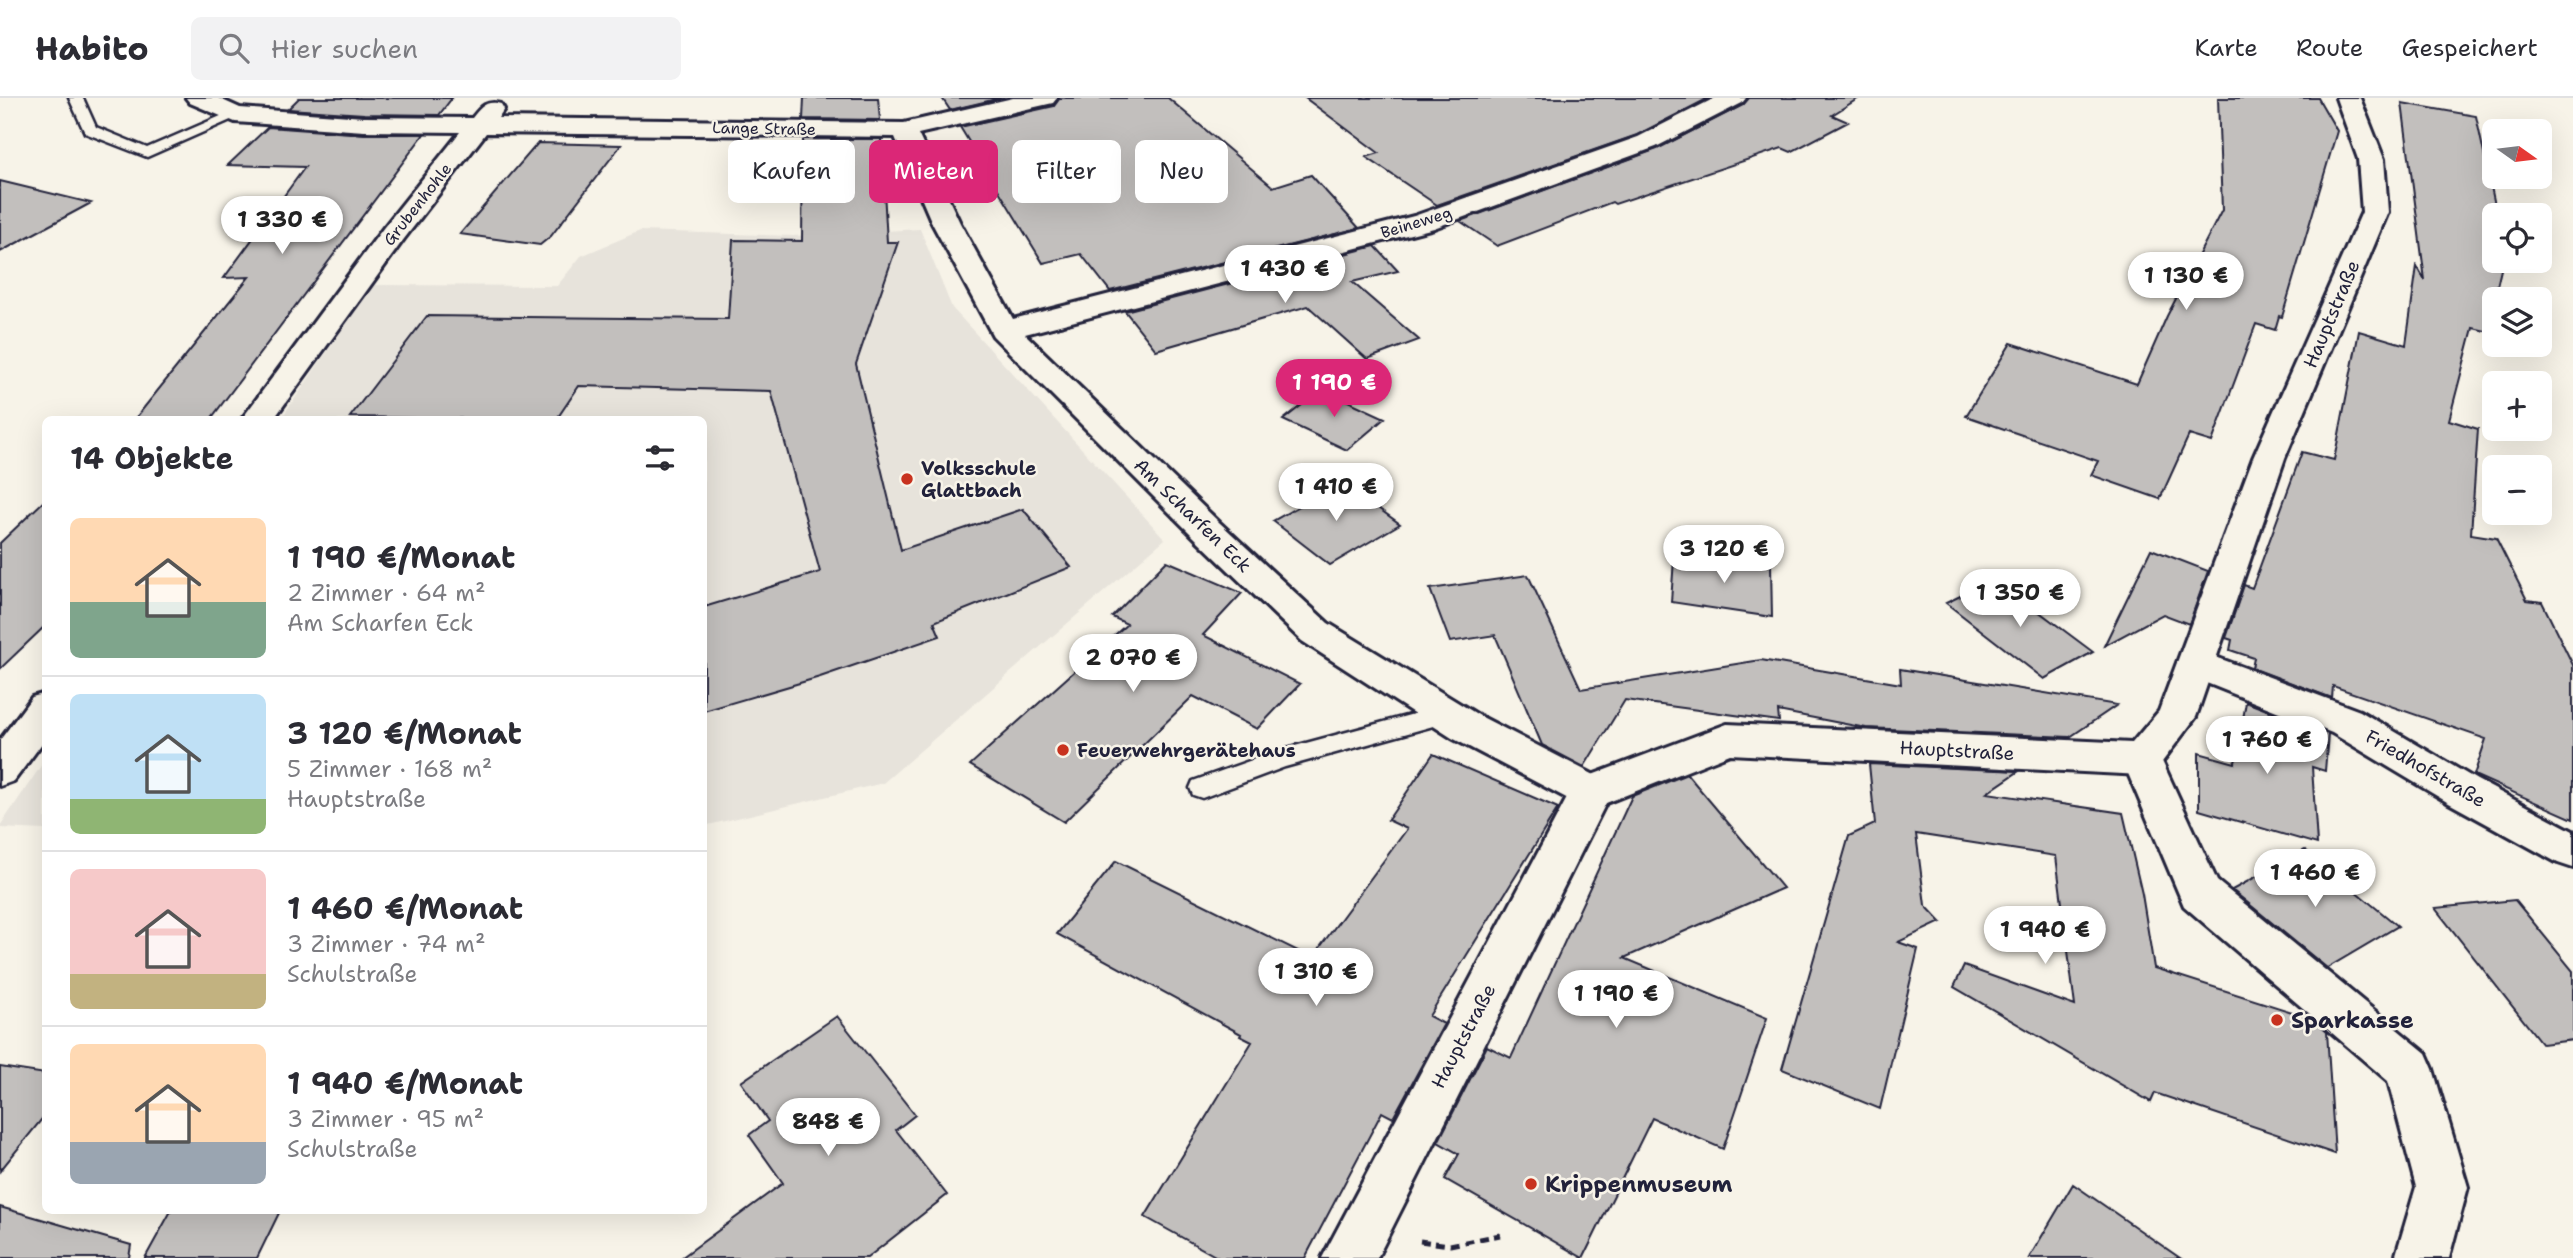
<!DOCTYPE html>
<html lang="de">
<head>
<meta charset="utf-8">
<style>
	:root { --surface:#fff; --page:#f2f2f3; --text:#2b2b33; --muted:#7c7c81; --line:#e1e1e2; --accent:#db2777 }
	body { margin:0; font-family:"Shantell Sans",sans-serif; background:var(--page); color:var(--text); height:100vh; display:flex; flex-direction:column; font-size:26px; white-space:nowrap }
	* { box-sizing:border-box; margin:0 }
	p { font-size:23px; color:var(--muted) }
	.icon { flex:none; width:38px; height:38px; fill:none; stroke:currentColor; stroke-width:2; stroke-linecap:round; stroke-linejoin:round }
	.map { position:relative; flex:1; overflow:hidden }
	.sheet { position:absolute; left:42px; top:318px; width:665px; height:798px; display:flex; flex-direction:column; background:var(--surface); border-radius:10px; box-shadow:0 7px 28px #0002 }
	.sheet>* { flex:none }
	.hud { position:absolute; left:728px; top:42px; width:665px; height:63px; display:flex; gap:14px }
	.needle { width:46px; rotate:104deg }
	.fabs { position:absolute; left:2482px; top:21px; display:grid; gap:14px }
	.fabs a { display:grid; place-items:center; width:70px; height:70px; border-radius:10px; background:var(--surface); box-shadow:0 7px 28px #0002; font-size:35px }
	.price { position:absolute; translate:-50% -60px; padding:0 16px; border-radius:24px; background:#fff; color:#222; font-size:23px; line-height:46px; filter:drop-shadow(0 2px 4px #0008) }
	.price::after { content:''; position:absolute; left:50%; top:42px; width:21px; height:16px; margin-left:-10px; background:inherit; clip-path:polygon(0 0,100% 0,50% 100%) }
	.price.active { background:var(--accent); color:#fff }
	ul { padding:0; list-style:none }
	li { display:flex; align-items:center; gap:21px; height:175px; padding:0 28px }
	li+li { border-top:2px solid var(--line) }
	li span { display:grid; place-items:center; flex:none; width:196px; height:140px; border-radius:10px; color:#555 }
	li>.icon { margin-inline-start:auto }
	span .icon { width:84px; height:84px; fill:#fffc; stroke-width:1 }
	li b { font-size:30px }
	h2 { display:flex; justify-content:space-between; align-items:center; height:84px; padding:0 28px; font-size:30px }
	.tag { padding:0 24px; border-radius:10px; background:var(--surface); box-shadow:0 7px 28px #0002; font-size:24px; line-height:63px }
	.tag.active { background:var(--accent); color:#fff }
	header { display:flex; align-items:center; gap:42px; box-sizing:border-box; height:98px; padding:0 35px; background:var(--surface); border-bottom:2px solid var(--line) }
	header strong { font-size:33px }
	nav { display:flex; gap:38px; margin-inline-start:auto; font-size:24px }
	.search { width:490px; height:63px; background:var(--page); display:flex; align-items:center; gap:18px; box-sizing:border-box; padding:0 24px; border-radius:10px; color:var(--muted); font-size:26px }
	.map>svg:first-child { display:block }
	.built { fill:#e7e3db }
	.building { fill:#c2bfbd; stroke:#22223b; stroke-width:2 }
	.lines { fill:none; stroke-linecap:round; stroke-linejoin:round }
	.service-casing { stroke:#22223b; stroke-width:5 }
	.minor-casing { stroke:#22223b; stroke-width:6 }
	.tertiary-casing { stroke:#22223b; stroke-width:6 }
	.path { stroke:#22223b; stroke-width:5; stroke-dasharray:9 6; stroke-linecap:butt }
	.service { fill:#f7f3e8; fill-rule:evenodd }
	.minor { fill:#f7f3e8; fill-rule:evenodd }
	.tertiary { fill:#f7f3e8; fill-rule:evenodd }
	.poi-dot { fill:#c8321e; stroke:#f7f3e8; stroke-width:2.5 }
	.labels { text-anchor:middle; stroke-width:5; stroke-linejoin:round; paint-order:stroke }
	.far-street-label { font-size:16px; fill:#22223b; stroke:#f7f3e8 }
	.street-label { font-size:19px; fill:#22223b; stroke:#f7f3e8 }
	.poi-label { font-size:19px; font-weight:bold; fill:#22223b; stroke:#f7f3e8; text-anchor:start }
	.near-poi-label { font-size:23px; font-weight:bold; fill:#22223b; stroke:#f7f3e8; text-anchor:start }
</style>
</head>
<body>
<header>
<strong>Habito</strong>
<div class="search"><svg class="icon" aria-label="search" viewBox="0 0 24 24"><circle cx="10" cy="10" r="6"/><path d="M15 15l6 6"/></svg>Hier suchen</div>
<nav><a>Karte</a><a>Route</a><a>Gespeichert</a></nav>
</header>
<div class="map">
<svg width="2573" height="1160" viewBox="0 0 2573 1160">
	<rect width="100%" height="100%" fill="#f7f3e8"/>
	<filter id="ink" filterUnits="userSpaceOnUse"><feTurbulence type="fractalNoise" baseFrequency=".0143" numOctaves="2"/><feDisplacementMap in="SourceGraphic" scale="14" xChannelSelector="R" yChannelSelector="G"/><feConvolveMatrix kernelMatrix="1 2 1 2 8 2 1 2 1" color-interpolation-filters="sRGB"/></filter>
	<g filter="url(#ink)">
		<path class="built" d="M920,131L952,210L1165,441L883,685L704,728V322H280L373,187L557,188L581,158L640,133L793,138Z
			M45,662V732L0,730V728Z"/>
		<path class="building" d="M299,0H452L439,17L364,16L288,11Z
			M804,0H878L880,22L803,21Z
			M942,0H1001L950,12Z
			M1060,0H1168L1273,89L1311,77L1359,130L1110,193L1081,156L1043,165L960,29L1054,8Z
			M1305,0H1709L1637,37L1437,107L1366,59L1379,55Z
			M1749,0H1859L1832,17L1848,24L1791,54L1782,50L1615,106L1612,104L1497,148L1460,123L1657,51L1743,7Z
			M2218,0H2318L2337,33L2282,219L2279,218L2275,232L2256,226L2212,344L2189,337L2160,401L2091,377L2098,363L1966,318L2011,245L2137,286L2167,218L2222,112Z
			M2402,5L2476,18L2496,112L2514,116L2494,117V163H2503L2494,201V235L2473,230L2449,322L2478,331L2471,436L2496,440L2527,502L2542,504L2573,567V721L2474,677L2486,641L2333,588L2332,600L2252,570L2254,560L2230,552L2232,542L2226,540L2244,487L2252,490L2302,354L2334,362L2359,233L2406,247L2417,168L2425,182Z
			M268,29L364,36H424L210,322H134L249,179L224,180L305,69L228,67Z
			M803,41H881L887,144H898L856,266L901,452L1023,411L1071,469L934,524L940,538L820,579L704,613V509L820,474L771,293L579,288L556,322L350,319L427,218L728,221L733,142L802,143Z
			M538,45L621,47L551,138L540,147L460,136Z
			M0,83L91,105L0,154Z
			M1375,148L1398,173L1352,184L1419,242L1367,261L1308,208L1156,252L1125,213Z
			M1322,291L1385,320L1347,352L1283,322Z
			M1342,384L1400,426L1330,467L1273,423Z
			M46,401V527L0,571V445Z
			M2151,451L2208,473L2189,526L2163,516L2104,548Z
			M1703,457L1771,467L1772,519L1671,504L1674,461L1702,465Z
			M1167,463L1242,495L1203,537L1300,586L1257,631L1193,598L1064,724L970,667L1127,526L1112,519Z
			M1528,477L1581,591L1761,562L1901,586L1900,571L2117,607L2070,639L1866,630L1778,613L1779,623L1625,602L1584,669L1542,647L1495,537L1450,544L1430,491Z
			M1995,481L2093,554L2044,581L1946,505Z
			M2246,604L2328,636L2325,673L2312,669L2317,746L2199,712V655L2235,665Z
			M1433,656L1558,710L1429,918L1444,926L1393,1020L1382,1014L1305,1160H1219L1145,1119L1252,944L1240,938L1241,936L1057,836L1116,763L1312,860L1407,731L1388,722Z
			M1869,666L2019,673L1987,695L2123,715L2142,796L2154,870L2311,920L2327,934L2335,1056L2155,995L2151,1004L1954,889L1964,868L2075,908L2056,758L1916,736L1925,807L1941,824L1898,844L1918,851L1880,1011L1782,971L1849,738L1875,726Z
			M1687,676L1783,790L1624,860L1767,920L1723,1051L1652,1020L1583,1160L1445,1081L1459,1056L1438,1044L1487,948L1511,960L1632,698Z
			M2305,752L2398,828L2327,870L2232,792Z
			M2515,802L2573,873V942L2542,946L2435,810Z
			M837,918L915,1017L896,1032L947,1097L867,1160H681L783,1085L749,1037L768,1023L741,984Z
			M0,969L46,976V1016L0,1073Z
			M2073,1086L2180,1160H2029Z
			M0,1109L131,1147L129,1160H0Z
			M171,1113H280L257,1160H145Z"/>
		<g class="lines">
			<g class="service-casing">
				<path id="service" d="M69,0H83L96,29L147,50L230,14H240L242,17L147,59L85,35Z
					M1447,607L1455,610L1459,616L1455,622L1285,669L1202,700L1193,697L1190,690L1193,683L1280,652Z"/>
			</g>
			<g class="minor-casing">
				<path id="minor" d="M186,0H218L240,10L364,19L472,20C481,9 486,2 501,6L504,11L498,20L904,25L1013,0H1057L1053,5L918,36L960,125L1013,221L1414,118L1638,39L1715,0H1746L1742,5L1656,49L1434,130L1025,236L1220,425L1328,525L1480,618L1606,683L1612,694L1606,705L1591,710L1576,705L1452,640L1302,543L1196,441L993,238L932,125L895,39L486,35L404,141L273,322H241L384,129L460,34L364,33L235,24L190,5Z
					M2197,552L2360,613L2477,682L2573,733V770L2558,765L2447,704L2332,635L2184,576L2178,566L2184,556Z
					M46,595V640L14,683L0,688V642L32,599Z
					M2142,645L2156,650L2217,783L2426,955L2433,971L2468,1089L2449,1160H2395L2416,1089L2388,983L2184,808L2122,661L2128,650Z"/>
			</g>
			<g class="tertiary-casing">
				<path id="tertiary" d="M2336,0H2360L2384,61L2388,114L2285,360L2196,619L2156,672L2142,677L1730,656L1606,705L1377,1160H1322L1576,683L1727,626L2132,645L2159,613L2253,360L2362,114L2358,61Z"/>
			</g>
			<path class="path" d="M1420,1143L1450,1147L1500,1137"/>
			<use href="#service" class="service"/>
			<use href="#minor" class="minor"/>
			<use href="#tertiary" class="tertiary"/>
		</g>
	</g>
	<g class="poi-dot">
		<circle cx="907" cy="381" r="7"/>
		<circle cx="1063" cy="652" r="7"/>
		<circle cx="2277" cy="922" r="7"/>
		<circle cx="1531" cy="1086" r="7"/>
	</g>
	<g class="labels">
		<g class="far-street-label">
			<text transform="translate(764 30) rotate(1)" y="6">Lange Straße</text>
			<text transform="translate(417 106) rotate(-52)" y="6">Grubenhohle</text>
			<text transform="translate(1416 124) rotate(-17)" y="6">Beineweg</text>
		</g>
		<g class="street-label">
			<text transform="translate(2331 216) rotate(-67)" y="7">Hauptstraße</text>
			<text transform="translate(1193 417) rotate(44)" y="7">Am Scharfen Eck</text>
			<text transform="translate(1957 652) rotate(3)" y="7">Hauptstraße</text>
			<text transform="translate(2426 670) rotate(30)" y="7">Friedhofstraße</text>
			<text transform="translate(1463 938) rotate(-62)" y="7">Hauptstraße</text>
		</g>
		<g class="poi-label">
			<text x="921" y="377">Volksschule<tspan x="921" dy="22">Glattbach</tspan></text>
			<text x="1077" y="659">Feuerwehrgerätehaus</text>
		</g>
		<g class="near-poi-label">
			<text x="2291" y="930">Sparkasse</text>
			<text x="1545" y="1094">Krippenmuseum</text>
		</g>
	</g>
</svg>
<div class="fabs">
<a><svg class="needle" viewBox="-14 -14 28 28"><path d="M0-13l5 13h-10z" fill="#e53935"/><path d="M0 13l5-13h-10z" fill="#7c7c81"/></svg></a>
<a><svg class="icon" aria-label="locate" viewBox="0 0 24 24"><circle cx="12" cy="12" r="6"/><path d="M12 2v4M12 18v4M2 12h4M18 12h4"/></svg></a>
<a><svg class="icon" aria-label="layers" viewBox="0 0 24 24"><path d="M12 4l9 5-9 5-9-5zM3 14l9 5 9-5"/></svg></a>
<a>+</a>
<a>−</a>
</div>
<b class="price" style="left:282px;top:158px">1 330 €</b>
<b class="price" style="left:1285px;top:207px">1 430 €</b>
<b class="price" style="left:2186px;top:214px">1 130 €</b>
<b class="price active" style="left:1334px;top:321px">1 190 €</b>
<b class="price" style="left:1336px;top:425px">1 410 €</b>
<b class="price" style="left:1724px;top:487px">3 120 €</b>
<b class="price" style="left:2020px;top:531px">1 350 €</b>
<b class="price" style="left:1133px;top:596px">2 070 €</b>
<b class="price" style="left:2267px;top:678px">1 760 €</b>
<b class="price" style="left:2315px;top:811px">1 460 €</b>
<b class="price" style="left:2045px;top:868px">1 940 €</b>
<b class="price" style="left:1316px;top:910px">1 310 €</b>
<b class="price" style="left:1616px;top:932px">1 190 €</b>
<b class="price" style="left:828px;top:1060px">848 €</b>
<div class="hud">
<a class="tag">Kaufen</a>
<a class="tag active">Mieten</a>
<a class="tag">Filter</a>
<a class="tag">Neu</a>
</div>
<section class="sheet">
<h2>14 Objekte<svg class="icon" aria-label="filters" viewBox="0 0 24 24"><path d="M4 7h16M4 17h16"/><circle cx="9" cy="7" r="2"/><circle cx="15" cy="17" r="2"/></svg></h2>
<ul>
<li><span style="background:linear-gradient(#ffd9b3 60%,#7fa58c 0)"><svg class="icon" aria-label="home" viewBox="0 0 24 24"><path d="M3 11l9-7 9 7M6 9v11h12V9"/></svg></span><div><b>1 190 €/Monat</b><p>2 Zimmer · 64 m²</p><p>Am Scharfen Eck</p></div></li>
<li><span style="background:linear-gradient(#bfe0f5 75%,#8fb573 0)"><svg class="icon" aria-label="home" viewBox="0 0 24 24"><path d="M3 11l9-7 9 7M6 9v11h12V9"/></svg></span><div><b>3 120 €/Monat</b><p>5 Zimmer · 168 m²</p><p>Hauptstraße</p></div></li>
<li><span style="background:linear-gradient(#f6c9c9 75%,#c2b280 0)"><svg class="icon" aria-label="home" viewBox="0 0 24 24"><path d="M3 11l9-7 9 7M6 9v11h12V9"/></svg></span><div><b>1 460 €/Monat</b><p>3 Zimmer · 74 m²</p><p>Schulstraße</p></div></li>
<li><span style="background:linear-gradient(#ffd9b3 70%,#9aa5b1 0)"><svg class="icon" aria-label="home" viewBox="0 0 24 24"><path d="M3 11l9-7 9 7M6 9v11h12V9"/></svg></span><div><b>1 940 €/Monat</b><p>3 Zimmer · 95 m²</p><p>Schulstraße</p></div></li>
</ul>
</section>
</div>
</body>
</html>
